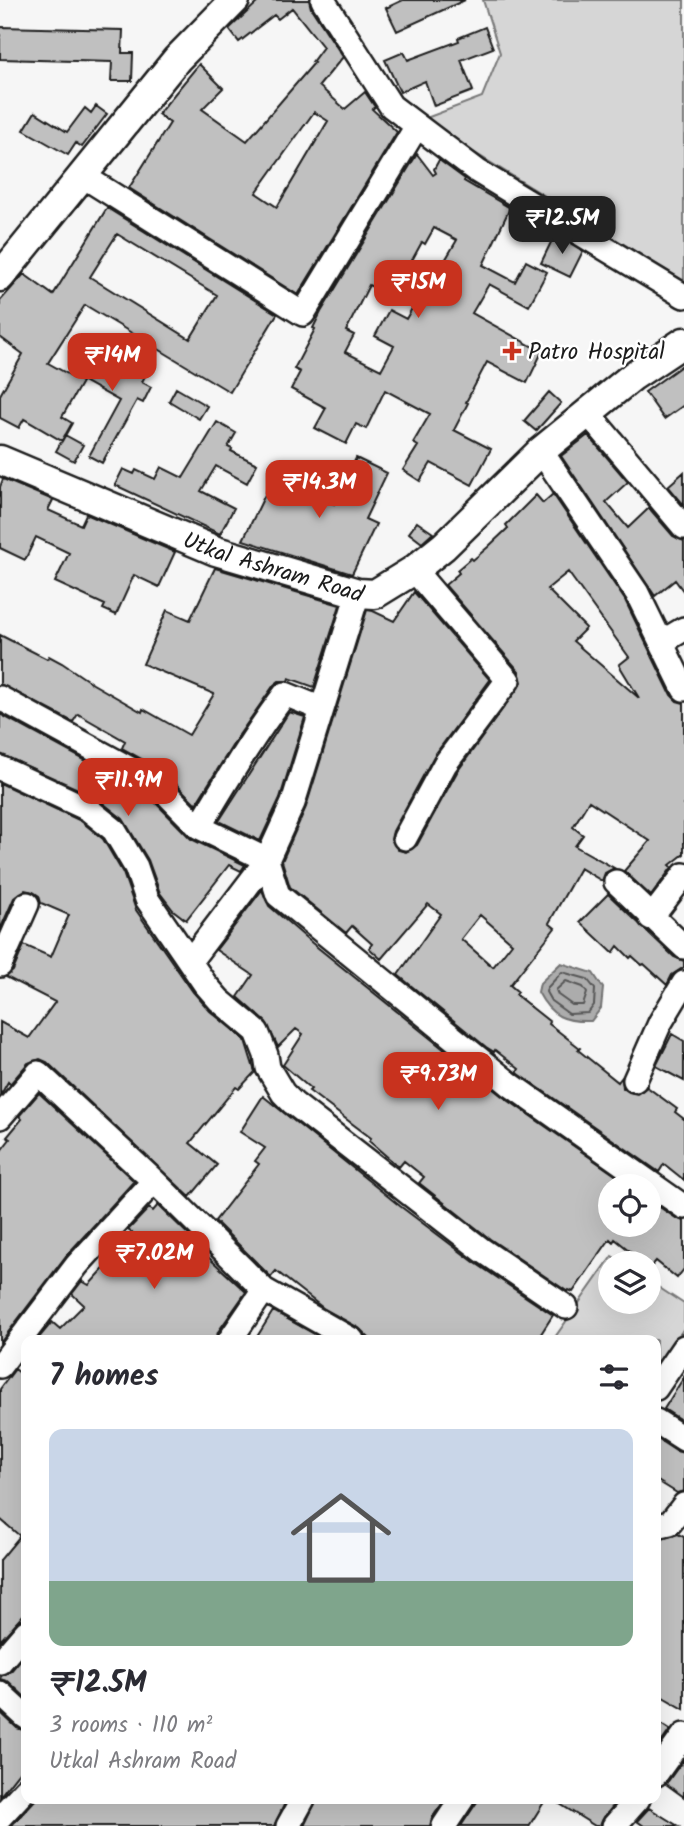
<!DOCTYPE html>
<html lang="en">
<head>
<meta charset="utf-8">
<style>
	:root { --surface:#fff; --page:#f7f7f7; --text:#2b2b33; --muted:#7c7c81; --line:#e1e1e2; --accent:#c8321e }
	body { margin:0; font-family:Kalam,sans-serif; background:var(--page); color:var(--text); height:100vh; display:flex; flex-direction:column; font-size:26px; white-space:nowrap }
	* { box-sizing:border-box; margin:0 }
	p { font-size:23px; color:var(--muted) }
	.icon { flex:none; width:38px; height:38px; fill:none; stroke:currentColor; stroke-width:2; stroke-linecap:round; stroke-linejoin:round }
	.map { position:relative; flex:1; overflow:hidden }
	.drawer { position:absolute; left:21px; top:1335px; width:640px; height:469px; display:flex; flex-direction:column; background:var(--surface); border-radius:14px; box-shadow:0 7px 28px #0002 }
	.drawer>* { flex:none }
	.tools { position:absolute; left:598px; top:1174px; display:grid; gap:14px }
	.tools a { display:grid; place-items:center; width:63px; height:63px; border-radius:50%; background:var(--surface); box-shadow:0 7px 28px #0002; font-size:35px }
	.price { position:absolute; translate:-50% -60px; padding:0 16px; border-radius:14px; background:var(--accent); color:#fff; font-size:23px; line-height:46px; filter:drop-shadow(0 2px 4px #0008) }
	.price::after { content:''; position:absolute; left:50%; top:42px; width:21px; height:16px; margin-left:-10px; background:inherit; clip-path:polygon(0 0,100% 0,50% 100%) }
	.price.on { background:#222; color:#fff }
	ul { padding:0; list-style:none }
	li { display:grid; align-content:center; gap:14px; height:371px; padding:0 28px }
	li+li { border-top:2px solid var(--line) }
	li span { display:grid; place-items:center; height:217px; border-radius:14px; color:#555 }
	li>.icon { margin-inline-start:auto }
	span .icon { width:126px; height:126px; fill:#fffc; stroke-width:1 }
	li b { font-size:30px }
	h2 { display:flex; justify-content:space-between; align-items:center; height:84px; padding:0 28px; font-size:30px }
	.map>svg:first-child { display:block }
	.green { fill:#d6d6d6; stroke:#797979; stroke-width:2 }
	.water { fill:#acacac; stroke:#727272; stroke-width:2 }
	.lines { fill:none; stroke-linecap:round; stroke-linejoin:round }
	.shore { stroke:#565656; stroke-width:2 }
	.building { fill:#c0c0c0; stroke:#1c1c1c; stroke-width:2; fill-rule:evenodd }
	.minor-casing { stroke:#1c1c1c; stroke-width:28 }
	.major-casing { stroke:#1c1c1c; stroke-width:33 }
	.minor { stroke:#fff; stroke-width:23 }
	.major { stroke:#fff; stroke-width:28 }
	.poi-dot { fill:#c8321e; stroke:#fff; stroke-width:2.5 }
	.labels { text-anchor:middle; stroke-width:5; stroke-linejoin:round; paint-order:stroke }
	.poi-label { font-size:23px; fill:#1c1c1c; stroke:#fff; text-anchor:start }
	.street-label { font-size:23px; fill:#1c1c1c; stroke:#fff }
</style>
</head>
<body>
<div class="map">
<svg width="684" height="1826" viewBox="0 0 684 1826">
	<rect width="100%" height="100%" fill="#f6f6f6"/>
	<filter id="ink" filterUnits="userSpaceOnUse"><feTurbulence type="fractalNoise" baseFrequency=".0143" numOctaves="2"/><feDisplacementMap in="SourceGraphic" scale="14" xChannelSelector="R" yChannelSelector="G"/><feConvolveMatrix kernelMatrix="1 2 1 2 8 2 1 2 1" color-interpolation-filters="sRGB"/></filter>
	<g filter="url(#ink)">
		<path class="green" d="M483,0H684V281L421,120L482,97L500,53Z
			M612,1256L623,1263L611,1264V1302H649V1281L684,1304V1328L656,1371V1340H553Z"/>
		<path class="water" d="M561,963L593,973L603,988L601,1008L591,1021C565,1022 551,1017 538,992L540,983Z"/>
		<g class="lines">
			<path class="shore" d="M562,972L587,979L595,989L594,1005L588,1013L569,1014L551,1001L546,992L547,988Z
				M566,981L583,987L587,993L583,1005H572L558,995L556,990Z"/>
		</g>
		<path class="building" d="M260,0H309L311,8L343,57L319,86L345,109L365,92L375,107L372,109L397,132L298,295L129,188L170,123L158,114L199,64L223,88L202,109L247,141L314,63L312,62L323,47L292,8L278,19L274,15L239,42L229,29ZM314,112L328,121L277,207L256,193Z
			M403,0H465L397,31L386,8Z
			M0,27L123,30L122,53H133L132,81H111L112,62L0,59Z
			M485,27L493,48L461,60L473,91L434,106L425,81L400,92L385,60L404,52L408,60L459,41L458,38Z
			M96,106L107,114L82,147L76,143L68,155L24,130L35,112L67,132L85,108L91,113Z
			M417,154L433,175L436,173L434,169L439,160L465,179L464,181L510,208L483,265L515,282L526,261L547,272L529,306L489,284L472,313L542,352L527,383L487,362L466,402L468,403L454,430L491,449L472,485L431,463L420,481L403,470L418,446L413,443L430,414L385,390L366,429L356,424L346,444L315,428L326,408L291,389L300,372L294,369L315,329L313,328L321,312ZM434,228L457,240L427,291L423,289L406,319L389,310L375,336L394,346L381,370L345,352L354,335L346,331L369,285L380,291L394,266L405,273L422,242L425,244Z
			M107,208L277,314L230,392L85,305L48,363L82,382L62,417L72,423L62,441L24,419L19,428L0,418V395L23,354L0,337V301L24,274L53,295ZM117,234L217,295L190,339L90,277Z
			M555,234L583,251L570,277L541,263Z
			M90,345L145,376L142,382L151,387L143,403L137,400L102,463L89,456L119,401L73,375Z
			M684,364V405L664,419L645,392Z
			M176,388L207,406L199,419L169,401Z
			M549,392L561,403L536,431L524,421Z
			M217,422L236,433L228,447L232,449L231,451L257,464L247,483L216,466L201,491L234,508L220,534L115,485L123,469L134,474L136,470L155,479L161,467L183,478Z
			M65,435L83,445L74,461L56,451Z
			M588,435L628,482L606,502L628,528L649,508L673,536L684,541V592L675,580L655,596L561,456Z
			M356,458L387,473L365,519L376,524L352,574L243,540L274,476L334,504Z
			M684,472V505L668,486Z
			M3,479L53,500L48,510L81,525L86,514L175,552L159,587L134,575L116,615L103,609L105,605L55,582L69,553L36,537L25,560L0,548V487Z
			M553,494L625,600L671,695L677,701L684,703V854L670,865L672,867L651,896L624,871L650,841L589,801L573,827L583,835L575,846L614,868L605,873L602,881L580,868L549,923L555,928L510,985L518,992L516,995L550,1022L549,1024L580,1048L578,1050L618,1082L622,1077L623,1088L629,1092L637,1094L647,1087L677,1109L675,1112L684,1119V1180L664,1164L659,1172L519,1074L517,1072L519,1069L495,1050L494,1052L486,1047L398,975L441,914L428,904L381,959L369,948L372,944L352,926L346,933L290,887L282,861L306,807L367,610L373,611L394,621L414,592L490,680L434,756L393,831L391,839L398,850L406,852L417,845L457,772L522,682L519,671L445,585L459,573L457,570L471,558L473,560L488,547L508,528L506,525L536,495L543,503ZM568,572L629,657L619,665L639,698L573,641L586,628L547,589ZM480,915L512,943L493,967L461,939Z
			M417,522L433,533L422,543L409,533Z
			M215,568L340,605L314,687L289,678L288,681H279L274,685L239,735L196,804L163,771L122,748L125,741L78,714L73,722L0,684V635L47,659L49,656L62,663L93,684L142,712L143,709L189,735L214,694L143,664L167,610L190,620Z
			M289,712L305,717L280,798L260,841L219,821Z
			M0,714L147,794L191,839L245,865L241,871L229,865L186,920L173,910L160,893L148,860L123,819L94,796L0,754Z
			M0,783L81,821L103,839L123,873L136,910L193,992L210,1011L245,1040L255,1072L239,1089L236,1087L190,1143L217,1165L190,1197L47,1062L40,1059L28,1063L10,1084L8,1082L0,1096V1022L29,1038L55,1002L6,977L13,971L24,945L51,957L69,915L41,903L39,896L33,892L25,890L14,898L0,930Z
			M262,890L269,906L312,943L502,1096L631,1186H611V1225H649V1200L676,1218L684,1221V1269L677,1278L656,1261L650,1268L649,1264L645,1263L615,1239L613,1242L610,1239L573,1292L569,1290L568,1292L490,1239L419,1183L424,1177L404,1161L399,1167L369,1141L371,1138L309,1091L311,1089L283,1065L303,1034L296,1029L278,1047L266,1022L238,997L253,975L216,950Z
			M608,894L674,957L684,961V967L672,975L667,985L644,964L642,965L632,956L630,958L618,946L613,953L580,922Z
			M672,1034L684,1041V1081L656,1066Z
			M39,1093L134,1181L66,1256L0,1343V1152L10,1139L7,1137L22,1119L19,1116Z
			M263,1096L400,1206L474,1262L553,1315L537,1340H371L359,1328L323,1308L276,1271L271,1277L215,1221L259,1164L255,1161L265,1148L240,1132Z
			M158,1205L198,1244L196,1246L246,1292L218,1332L216,1340H37L52,1322L60,1329L84,1305L72,1294L82,1281L89,1285L135,1235L128,1230L149,1208L153,1211Z
			M273,1311L325,1340H255Z
			M15,1369L26,1378V1612L0,1641V1560L20,1536L0,1519V1389Z
			M684,1377V1422L664,1409Z
			M656,1438L676,1451L684,1453V1491L677,1493L656,1480Z
			M678,1534L684,1537V1709L656,1693V1541Z
			M26,1653V1698L9,1682L0,1679L1,1676L11,1671Z
			M0,1712L17,1728L26,1731V1763L0,1796Z
			M656,1721L670,1730L656,1750Z
			M684,1759V1797L666,1784Z
			M36,1799H287L274,1826H11Z
			M317,1799H442L444,1801L432,1818L430,1826H304Z
			M479,1799H546L529,1826H461Z
			M552,1799H619L604,1817L600,1826H595Z
			M649,1808L678,1826H644L637,1821Z"/>
		<g class="lines">
			<g class="minor-casing">
				<path id="minor" d="M323,0L391,106L477,171L684,296
					M83,176L303,314L417,126
					M587,412L684,527
					M541,451L637,593L684,689
					M358,593L293,803L267,860L278,895L511,1085L684,1207
					M662,642L684,629
					M0,698L156,783L199,827L267,860L190,961
					M0,768L88,809L114,830L136,867L147,899L205,984L219,1000L257,1032L266,1055L268,1068L283,1093L293,1103L482,1250L566,1307
					M199,827C226,782 253,736 285,694L322,709
					M405,838L445,764L508,680L414,570
					M616,882L684,947
					M651,918L684,875
					M0,965L27,904
					M635,1080L660,1023L684,983
					M0,1117L38,1073L154,1181L264,1290L352,1340
					M230,1340L264,1290
					M0,1366L77,1265L154,1181
					M656,1388L684,1347
					M656,1421L684,1439
					M656,1526L670,1523L684,1505
					M0,1662L26,1632
					M0,1693L26,1717
					M656,1774L684,1735
					M0,1817L26,1789
					M288,1826L303,1799
					M444,1826L462,1799
					M614,1826L638,1799"/>
			</g>
			<g class="major-casing">
				<g id="major">
					<path d="M0,277L177,59L235,0"/>
					<path id="s1" d="M0,460L216,551L358,593L375,594L414,570L444,546L541,451L633,376L684,342"/>
				</g>
			</g>
			<use href="#minor" class="minor"/>
			<use href="#major" class="major"/>
		</g>
	</g>
	<path class="poi-dot" d="M508.5 340.5h7v7h7v7h-7v7h-7v-7h-7v-7h7z"/>
	<g class="labels">
		<g class="poi-label">
			<text x="528" y="359">Patro Hospital</text>
		</g>
		<g class="street-label">
			<text dy="8" stroke="none"><textPath href="#s1" startOffset="294">Utkal Ashram Road</textPath></text>
		</g>
	</g>
</svg>
<div class="tools">
<a><svg class="icon" aria-label="locate" viewBox="0 0 24 24"><circle cx="12" cy="12" r="6"/><path d="M12 2v4M12 18v4M2 12h4M18 12h4"/></svg></a>
<a><svg class="icon" aria-label="layers" viewBox="0 0 24 24"><path d="M12 4l9 5-9 5-9-5zM3 14l9 5 9-5"/></svg></a>
</div>
<b class="price on" style="left:562px;top:256px">₹12.5M</b>
<b class="price" style="left:418px;top:320px">₹15M</b>
<b class="price" style="left:112px;top:393px">₹14M</b>
<b class="price" style="left:319px;top:520px">₹14.3M</b>
<b class="price" style="left:128px;top:818px">₹11.9M</b>
<b class="price" style="left:438px;top:1112px">₹9.73M</b>
<b class="price" style="left:154px;top:1291px">₹7.02M</b>
<section class="drawer">
<h2>7 homes<svg class="icon" aria-label="filters" viewBox="0 0 24 24"><path d="M4 7h16M4 17h16"/><circle cx="9" cy="7" r="2"/><circle cx="15" cy="17" r="2"/></svg></h2>
<ul>
<li><span style="background:linear-gradient(#c9d6e8 70%,#7fa58c 0)"><svg class="icon" aria-label="home" viewBox="0 0 24 24"><path d="M3 11l9-7 9 7M6 9v11h12V9"/></svg></span><div><b>₹12.5M</b><p>3 rooms · 110 m²</p><p>Utkal Ashram Road</p></div></li>
</ul>
</section>
</div>
</body>
</html>
